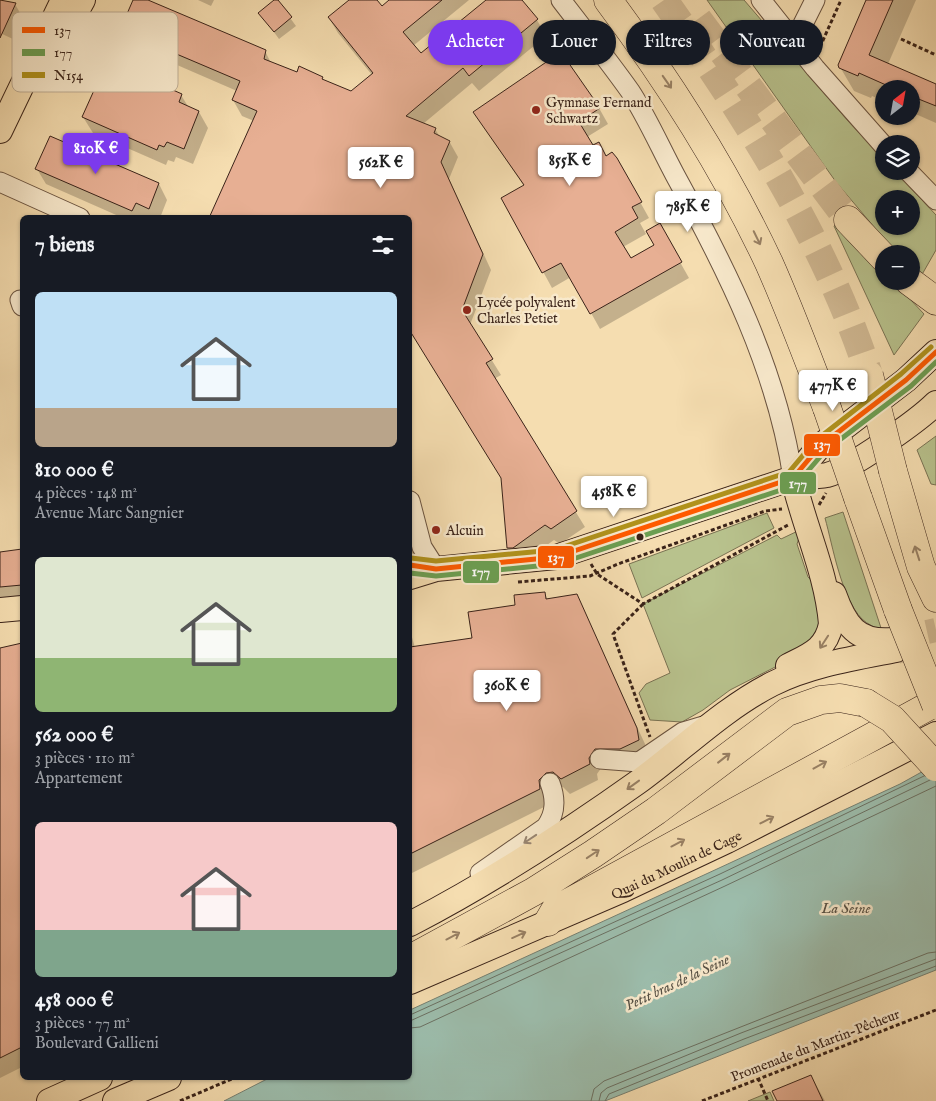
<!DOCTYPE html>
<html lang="fr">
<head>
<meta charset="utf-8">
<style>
	:root { --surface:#171b24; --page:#20242c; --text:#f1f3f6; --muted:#9ea1a6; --accent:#7c3aed }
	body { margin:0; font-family:"IM FELL English",serif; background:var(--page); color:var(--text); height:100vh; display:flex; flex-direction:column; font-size:19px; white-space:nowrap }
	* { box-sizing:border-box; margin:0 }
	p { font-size:16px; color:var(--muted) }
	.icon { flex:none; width:28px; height:28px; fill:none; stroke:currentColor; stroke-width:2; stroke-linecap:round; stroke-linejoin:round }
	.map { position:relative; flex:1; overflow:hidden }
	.sheet { position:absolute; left:20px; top:215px; width:392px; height:865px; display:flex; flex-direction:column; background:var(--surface); border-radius:8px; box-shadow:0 1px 4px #0004 }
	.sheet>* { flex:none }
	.banner { position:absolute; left:428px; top:20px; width:432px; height:45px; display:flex; gap:10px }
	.needle { width:32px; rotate:31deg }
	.controls { position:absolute; left:875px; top:80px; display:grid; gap:10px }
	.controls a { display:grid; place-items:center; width:45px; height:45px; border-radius:50%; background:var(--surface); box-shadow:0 1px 4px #0004; font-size:25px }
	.price { position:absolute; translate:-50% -42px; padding:0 11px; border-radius:5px; background:#fff; color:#222; font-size:16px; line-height:32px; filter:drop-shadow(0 1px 2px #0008) }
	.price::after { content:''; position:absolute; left:50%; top:30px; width:15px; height:11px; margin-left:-8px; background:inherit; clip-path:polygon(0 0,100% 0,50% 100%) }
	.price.active { background:var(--accent); color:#fff }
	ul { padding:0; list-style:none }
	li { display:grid; align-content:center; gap:10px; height:265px; padding:0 15px }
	li span { display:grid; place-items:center; height:155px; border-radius:8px; color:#555 }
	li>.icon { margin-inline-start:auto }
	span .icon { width:90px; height:90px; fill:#fffc; stroke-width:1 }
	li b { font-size:21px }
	h2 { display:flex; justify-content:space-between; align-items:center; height:60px; padding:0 15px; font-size:21px }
	.tag { padding:0 18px; border-radius:22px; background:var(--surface); box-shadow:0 1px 4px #0004; font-size:18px; line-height:45px }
	.tag.active { background:var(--accent); color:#fff }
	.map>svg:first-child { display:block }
	.green { fill:#b8c28d; stroke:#797253; fill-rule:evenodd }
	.water { fill:#9cbcab; stroke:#757f71 }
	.shadow { fill:#0003 }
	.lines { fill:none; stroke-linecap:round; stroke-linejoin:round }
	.shore { stroke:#6b7062; stroke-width:1 }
	.building { fill:#e7af93; stroke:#3a2319 }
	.major-tunnel { stroke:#d0b892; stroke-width:24; stroke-dasharray:24 12; stroke-linecap:butt }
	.highway-tunnel { stroke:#d0b892; stroke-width:28; stroke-dasharray:28 14; stroke-linecap:butt }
	.minor-casing { stroke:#69523f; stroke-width:21 }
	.major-casing { stroke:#3a2319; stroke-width:26 }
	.highway-casing { stroke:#3a2319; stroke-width:29 }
	.path { stroke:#3a2319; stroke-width:3; stroke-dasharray:4 2.5; stroke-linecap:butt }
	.minor { stroke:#f8e9cc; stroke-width:19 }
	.major { stroke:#f5ddb0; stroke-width:24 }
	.highway { stroke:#f5ddb0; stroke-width:28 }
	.highway-bridge-casing { stroke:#3a2319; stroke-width:29; stroke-linecap:butt }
	.highway-bridge { stroke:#f5ddb0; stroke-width:28 }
	.bus-1-casing { stroke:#f8e9cc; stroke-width:9 }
	.bus-2-casing { stroke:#f8e9cc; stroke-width:9 }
	.bus-3-casing { stroke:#f8e9cc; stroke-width:9 }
	.bus-1 { stroke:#ff5a00; stroke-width:5 }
	.bus-2 { stroke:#6b9f52; stroke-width:5 }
	.bus-3 { stroke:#b0921b; stroke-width:5 }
	.oneway { stroke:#988064 }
	.oneway2 { stroke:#998672 }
	.poi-dot { fill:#8f2418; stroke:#f8e9cc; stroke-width:2 }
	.bus-dot { fill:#3a2319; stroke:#f8e9cc; stroke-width:2 }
	.labels { text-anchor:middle; stroke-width:5; stroke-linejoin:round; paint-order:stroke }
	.poi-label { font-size:14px; fill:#3a2319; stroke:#f8e9cc; text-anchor:start }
	.street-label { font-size:14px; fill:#3a2319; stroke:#f8e9cc }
	.water-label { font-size:15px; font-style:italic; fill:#575145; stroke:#f8e9cc }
	.key { fill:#f8e9cc; stroke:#bfae96; stroke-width:1 }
	.key-label { font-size:14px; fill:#3a2319 }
	.line-badge { stroke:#f8e9cc; stroke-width:2 }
	.badge-label { font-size:14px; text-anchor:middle; font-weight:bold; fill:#fff }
</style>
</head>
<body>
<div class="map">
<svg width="936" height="1101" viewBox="0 0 936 1101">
	<rect width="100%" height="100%" fill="#f5ddb0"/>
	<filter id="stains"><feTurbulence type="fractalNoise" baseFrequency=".004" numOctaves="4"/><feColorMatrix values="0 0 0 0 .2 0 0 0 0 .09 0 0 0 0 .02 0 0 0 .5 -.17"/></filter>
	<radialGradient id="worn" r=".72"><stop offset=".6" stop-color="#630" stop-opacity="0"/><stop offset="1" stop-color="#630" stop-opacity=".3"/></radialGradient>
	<path class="green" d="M707,0H744L848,121L884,159V171H895L936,215V250L920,278L911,270V254H897L836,182ZM884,199H911V226H884Z
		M841,221L884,270V281H893L924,314L894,355L834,226Z
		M936,436V485L931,484L917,450Z
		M843,512L882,631C876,628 867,624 862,619C841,597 833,547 825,518Z
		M767,513L774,528L642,598L629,564Z
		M802,529L797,544L808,577L818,587C816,604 817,615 824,630L783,663L730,690L703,710L682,722L650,720L639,693L646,684L670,673L643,604L777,535L781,539Z
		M770,1092L774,1101H748Z"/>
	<path class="water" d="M936,764V970L605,1101H224L269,1078H410V1010L717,869L900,784Z"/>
	<path class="shadow" d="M0,0L15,4L24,20L15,40L0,33Z
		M135,0H145L265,51L271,63L297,74L322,78L324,81L352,92L372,75L338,33L329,18L351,0H376L382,8L391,0H469L413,46L420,55L488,0H520L537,20L546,36L479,91L472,83L423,124L435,129L440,137L449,141L458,157L449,179L491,270L470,325L501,375L494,379L585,527L560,544L554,540L522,563H517L508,548L503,479L410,330V218L254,121L242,116L233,100L237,91L131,45L122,30Z
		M198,0H214L211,6Z
		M277,0L296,26L279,39L260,13Z
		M868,0H916L888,64L936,85V123L911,112V89H884V101L872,96L871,98L854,91L840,67Z
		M69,62L181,95L189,108L199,112L208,128L193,164L176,157L174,162L168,160L166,165L93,133L83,117L97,86L79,78Z
		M599,108L608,124L587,137L593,147L606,157L616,159L649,218L640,223L646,234L623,247L630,260L656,245L659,225L689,278L600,329L571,277L552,288L503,198L524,186L474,113Z
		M50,137L159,184L167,200L160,218H123L46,184L37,169Z
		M410,532L417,559L410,566Z
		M21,551L22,609L0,612V553Z
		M545,594L548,600L576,595L645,744L648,756L604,764L597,774L598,780L570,794L563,787L555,788L548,805L410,874V630L415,648L473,639L516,606Z
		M22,645V1067L0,1078V649Z
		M811,1076L825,1101H778Z"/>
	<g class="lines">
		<path class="shore" d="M410,1015L720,874L924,776
			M410,1021L722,880L930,780
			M410,1028L420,1027L725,886L936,786
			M591,1101L594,1089L604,1081L928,953L936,952
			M599,1101L601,1093L607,1088L741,1033L936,959
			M605,1101L609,1094L744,1039L936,966"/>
	</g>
	<path class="building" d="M0,0L16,3L0,38Z
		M133,0H148L266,50L264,59L297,72L299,66L323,77L322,79L351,91L373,73L328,17L349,0H377L382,6L389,0H442L403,32L421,53L486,0H522L538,19L469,76L463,68L406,116L436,128L434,133L450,141L441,162L483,254L462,310L493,359L486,363L577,511L551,529L545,525L513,548H507L501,478L410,331V218H209L257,111L232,100L240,81L120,30Z
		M274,0H278L292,17L274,32L258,13Z
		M866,0H893L869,55L936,84V106L911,96V89H895L859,73L858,76L839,68L838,65Z
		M75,47L182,94L179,102L199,111L184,149L167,142L164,147L159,145L157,150L82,117L100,77L68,62Z
		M561,52L600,108L579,122L593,145L599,142L606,156L612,152L617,158L642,202L632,207L638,218L615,232L631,258L654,245L646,231L660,223L682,262L590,314L561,263L542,273L501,198L524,185L473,112Z
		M50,136L159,183L149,209L136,203L132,211L35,169Z
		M22,549V585L0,587V552Z
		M545,592L546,599L577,594L637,728L639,740L620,749H595L589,758L590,764L561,779L553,772L546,773L539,780L540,789L410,854V647L472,638L468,612L515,605L514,595Z
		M22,643V1047L0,1058V648Z
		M811,1075L823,1101H777L772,1091Z"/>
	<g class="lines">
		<path class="major-tunnel" d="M892,640L936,630"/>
		<path class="highway-tunnel" d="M664,0C745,115 826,241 869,375
			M698,19L848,220
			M896,650L936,638"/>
		<g class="minor-casing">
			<path id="minor" d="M561,0C584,30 608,60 630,91C647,117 660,147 675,175C727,270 777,369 793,478
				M761,0L815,68L884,146
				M794,42L815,0
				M908,171L936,200
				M0,182L80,218
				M20,300L22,306
				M410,501L422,547L436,569
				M600,759L639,762L683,732L703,726
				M480,873L546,827C556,813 556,799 550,783"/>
		</g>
		<g class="major-casing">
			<g id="major">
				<path d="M52,50L58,45L83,0"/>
				<path d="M0,131L63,0"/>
				<path d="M793,478L820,446L906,380L936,352"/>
				<path d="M410,577L436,569L556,557L793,478C804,477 816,477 827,475C849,470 919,420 936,403"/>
				<path d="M834,594C845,625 857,643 892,640"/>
				<path d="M0,610L22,608"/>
				<path d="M788,666C809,655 826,650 831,624C827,574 804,526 793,478"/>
				<path d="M410,924C489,883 565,834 638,782C682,750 723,709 772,684C810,665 855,658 896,650"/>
				<path id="s1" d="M410,982L623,890L727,841L936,734"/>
				<path d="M49,1101L100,1078"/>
				<path d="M115,1101L169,1078"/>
			</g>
		</g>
		<g class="highway-casing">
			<path id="highway" d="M608,0C670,83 725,169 769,263C790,310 808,359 827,408
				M848,220L884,258
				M909,281L936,301
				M893,471L921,567L936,598
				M858,498L898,610
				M548,922L555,910L936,702
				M410,959L533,892L593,854L656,811L787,712L821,700L840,698L866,703"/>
		</g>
		<path class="path" d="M901,39L936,55
			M820,47L841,0
			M819,505L826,493
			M591,564L597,574L643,604L788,525
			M518,582L590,576L618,564L765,511L782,509
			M643,604L613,634L650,737
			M758,1078L768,1101
			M180,1101L234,1078
			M702,1101L936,1010"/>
		<use href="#minor" class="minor"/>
		<use href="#major" class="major"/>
		<use href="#highway" class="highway"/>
		<g class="highway-bridge-casing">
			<path id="highway-bridge" d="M869,375L893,471
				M827,408L858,498
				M898,610L936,705
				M866,703L892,719L936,767"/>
		</g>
		<use href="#highway-bridge" class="highway-bridge"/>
		<g class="bus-1-casing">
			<path id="bus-1" d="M410,565L436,569L556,557L793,478L820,446L906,380L936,352"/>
		</g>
		<g class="bus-2-casing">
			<path id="bus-2" d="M410,573L436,576L558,564L796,485L825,451L911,386L936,362"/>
		</g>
		<g class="bus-3-casing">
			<path id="bus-3" d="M411,558L436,561L554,550L789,472L815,441L901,374L931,347"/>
		</g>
		<use href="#bus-1" class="bus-1"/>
		<use href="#bus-2" class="bus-2"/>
		<use href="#bus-3" class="bus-3"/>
	</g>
	<defs><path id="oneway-shaft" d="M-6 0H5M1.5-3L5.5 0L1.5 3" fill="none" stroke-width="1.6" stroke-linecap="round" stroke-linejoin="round" transform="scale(1.25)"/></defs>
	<g class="oneway">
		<use href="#oneway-shaft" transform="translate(667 82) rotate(55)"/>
		<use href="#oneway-shaft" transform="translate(757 238) rotate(64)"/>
		<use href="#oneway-shaft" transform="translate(917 553) rotate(-108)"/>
		<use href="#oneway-shaft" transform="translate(824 642) rotate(123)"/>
		<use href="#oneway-shaft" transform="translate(724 758) rotate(-38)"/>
		<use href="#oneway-shaft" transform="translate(820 765) rotate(-29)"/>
		<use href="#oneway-shaft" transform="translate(633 785) rotate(144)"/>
		<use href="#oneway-shaft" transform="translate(767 820) rotate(-27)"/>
		<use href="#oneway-shaft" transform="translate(678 843) rotate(-28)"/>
		<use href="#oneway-shaft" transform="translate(593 854) rotate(-34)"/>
		<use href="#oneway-shaft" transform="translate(519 935) rotate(-24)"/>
		<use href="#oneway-shaft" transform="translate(453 936) rotate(-28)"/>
	</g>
	<use class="oneway2" href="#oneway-shaft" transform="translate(530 839) rotate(146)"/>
	<g class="poi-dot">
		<circle cx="536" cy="110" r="5"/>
		<circle cx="467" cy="310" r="5"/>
		<circle cx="436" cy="530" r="5"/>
	</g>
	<circle class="bus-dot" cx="640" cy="537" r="4.5"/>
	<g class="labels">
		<g class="poi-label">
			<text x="546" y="107">Gymnase Fernand<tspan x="546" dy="16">Schwartz</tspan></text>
			<text x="477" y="307">Lycée polyvalent<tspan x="477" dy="16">Charles Petiet</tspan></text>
			<text x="446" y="535">Alcuin</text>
		</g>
		<g class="street-label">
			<text dy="5" stroke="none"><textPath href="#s1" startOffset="291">Quai du Moulin de Cage</textPath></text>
			<text transform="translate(815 1045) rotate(-21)" y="5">Promenade du Martin-Pêcheur</text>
		</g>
		<g class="water-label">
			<text x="846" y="913">La Seine</text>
			<text transform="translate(677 982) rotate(-25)" y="5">Petit bras de la Seine</text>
		</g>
	</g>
	<rect x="12" y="12" width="166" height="80" rx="8" class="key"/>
	<rect x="22" y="27" width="23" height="6" fill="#ff5a00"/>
	<rect x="22" y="49" width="23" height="7" fill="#6b9f52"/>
	<rect x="22" y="72" width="23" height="6" fill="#b0921b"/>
	<g class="key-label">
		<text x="54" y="35">137</text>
		<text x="54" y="57">177</text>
		<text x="54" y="80">N154</text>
	</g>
	<g class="line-badge">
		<rect x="803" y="433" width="38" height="24" rx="5" fill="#ff5a00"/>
		<rect x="779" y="471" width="38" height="24" rx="5" fill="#6b9f52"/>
		<rect x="537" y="545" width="38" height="24" rx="5" fill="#ff5a00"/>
		<rect x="462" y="560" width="38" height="24" rx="5" fill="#6b9f52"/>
	</g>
	<g class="badge-label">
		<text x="822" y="449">137</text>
		<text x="798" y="488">177</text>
		<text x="556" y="562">137</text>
		<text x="481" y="576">177</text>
	</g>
	<rect width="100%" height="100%" filter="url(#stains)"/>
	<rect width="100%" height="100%" fill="url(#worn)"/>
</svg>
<div class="controls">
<a><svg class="needle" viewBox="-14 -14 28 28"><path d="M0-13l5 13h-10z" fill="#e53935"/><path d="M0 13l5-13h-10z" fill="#9ea1a6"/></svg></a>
<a><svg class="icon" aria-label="layers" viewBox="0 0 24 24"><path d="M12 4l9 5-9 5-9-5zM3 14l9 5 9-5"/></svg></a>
<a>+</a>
<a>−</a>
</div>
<b class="price active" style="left:96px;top:175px">810K €</b>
<b class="price" style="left:570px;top:187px">855K €</b>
<b class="price" style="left:381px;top:189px">562K €</b>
<b class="price" style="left:688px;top:233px">785K €</b>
<b class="price" style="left:833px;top:412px">477K €</b>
<b class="price" style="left:614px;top:518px">458K €</b>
<b class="price" style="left:507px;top:712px">360K €</b>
<div class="banner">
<a class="tag active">Acheter</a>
<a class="tag">Louer</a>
<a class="tag">Filtres</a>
<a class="tag">Nouveau</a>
</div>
<section class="sheet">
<h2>7 biens<svg class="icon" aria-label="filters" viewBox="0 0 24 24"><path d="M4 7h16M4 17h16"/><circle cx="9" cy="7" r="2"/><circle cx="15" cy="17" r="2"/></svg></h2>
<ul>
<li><span style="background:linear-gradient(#bfe0f5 75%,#b9a48a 0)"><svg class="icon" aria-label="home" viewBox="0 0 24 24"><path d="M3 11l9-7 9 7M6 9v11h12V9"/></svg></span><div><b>810 000 €</b><p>4 pièces · 148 m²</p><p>Avenue Marc Sangnier</p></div></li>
<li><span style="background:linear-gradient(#dfe7d0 65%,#8fb573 0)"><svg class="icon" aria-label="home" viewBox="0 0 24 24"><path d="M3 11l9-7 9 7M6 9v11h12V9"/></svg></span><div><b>562 000 €</b><p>3 pièces · 110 m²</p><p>Appartement</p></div></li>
<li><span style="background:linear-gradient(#f6c9c9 70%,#7fa58c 0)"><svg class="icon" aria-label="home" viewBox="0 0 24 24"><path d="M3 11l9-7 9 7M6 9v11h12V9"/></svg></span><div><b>458 000 €</b><p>3 pièces · 77 m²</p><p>Boulevard Gallieni</p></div></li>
</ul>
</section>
</div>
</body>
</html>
